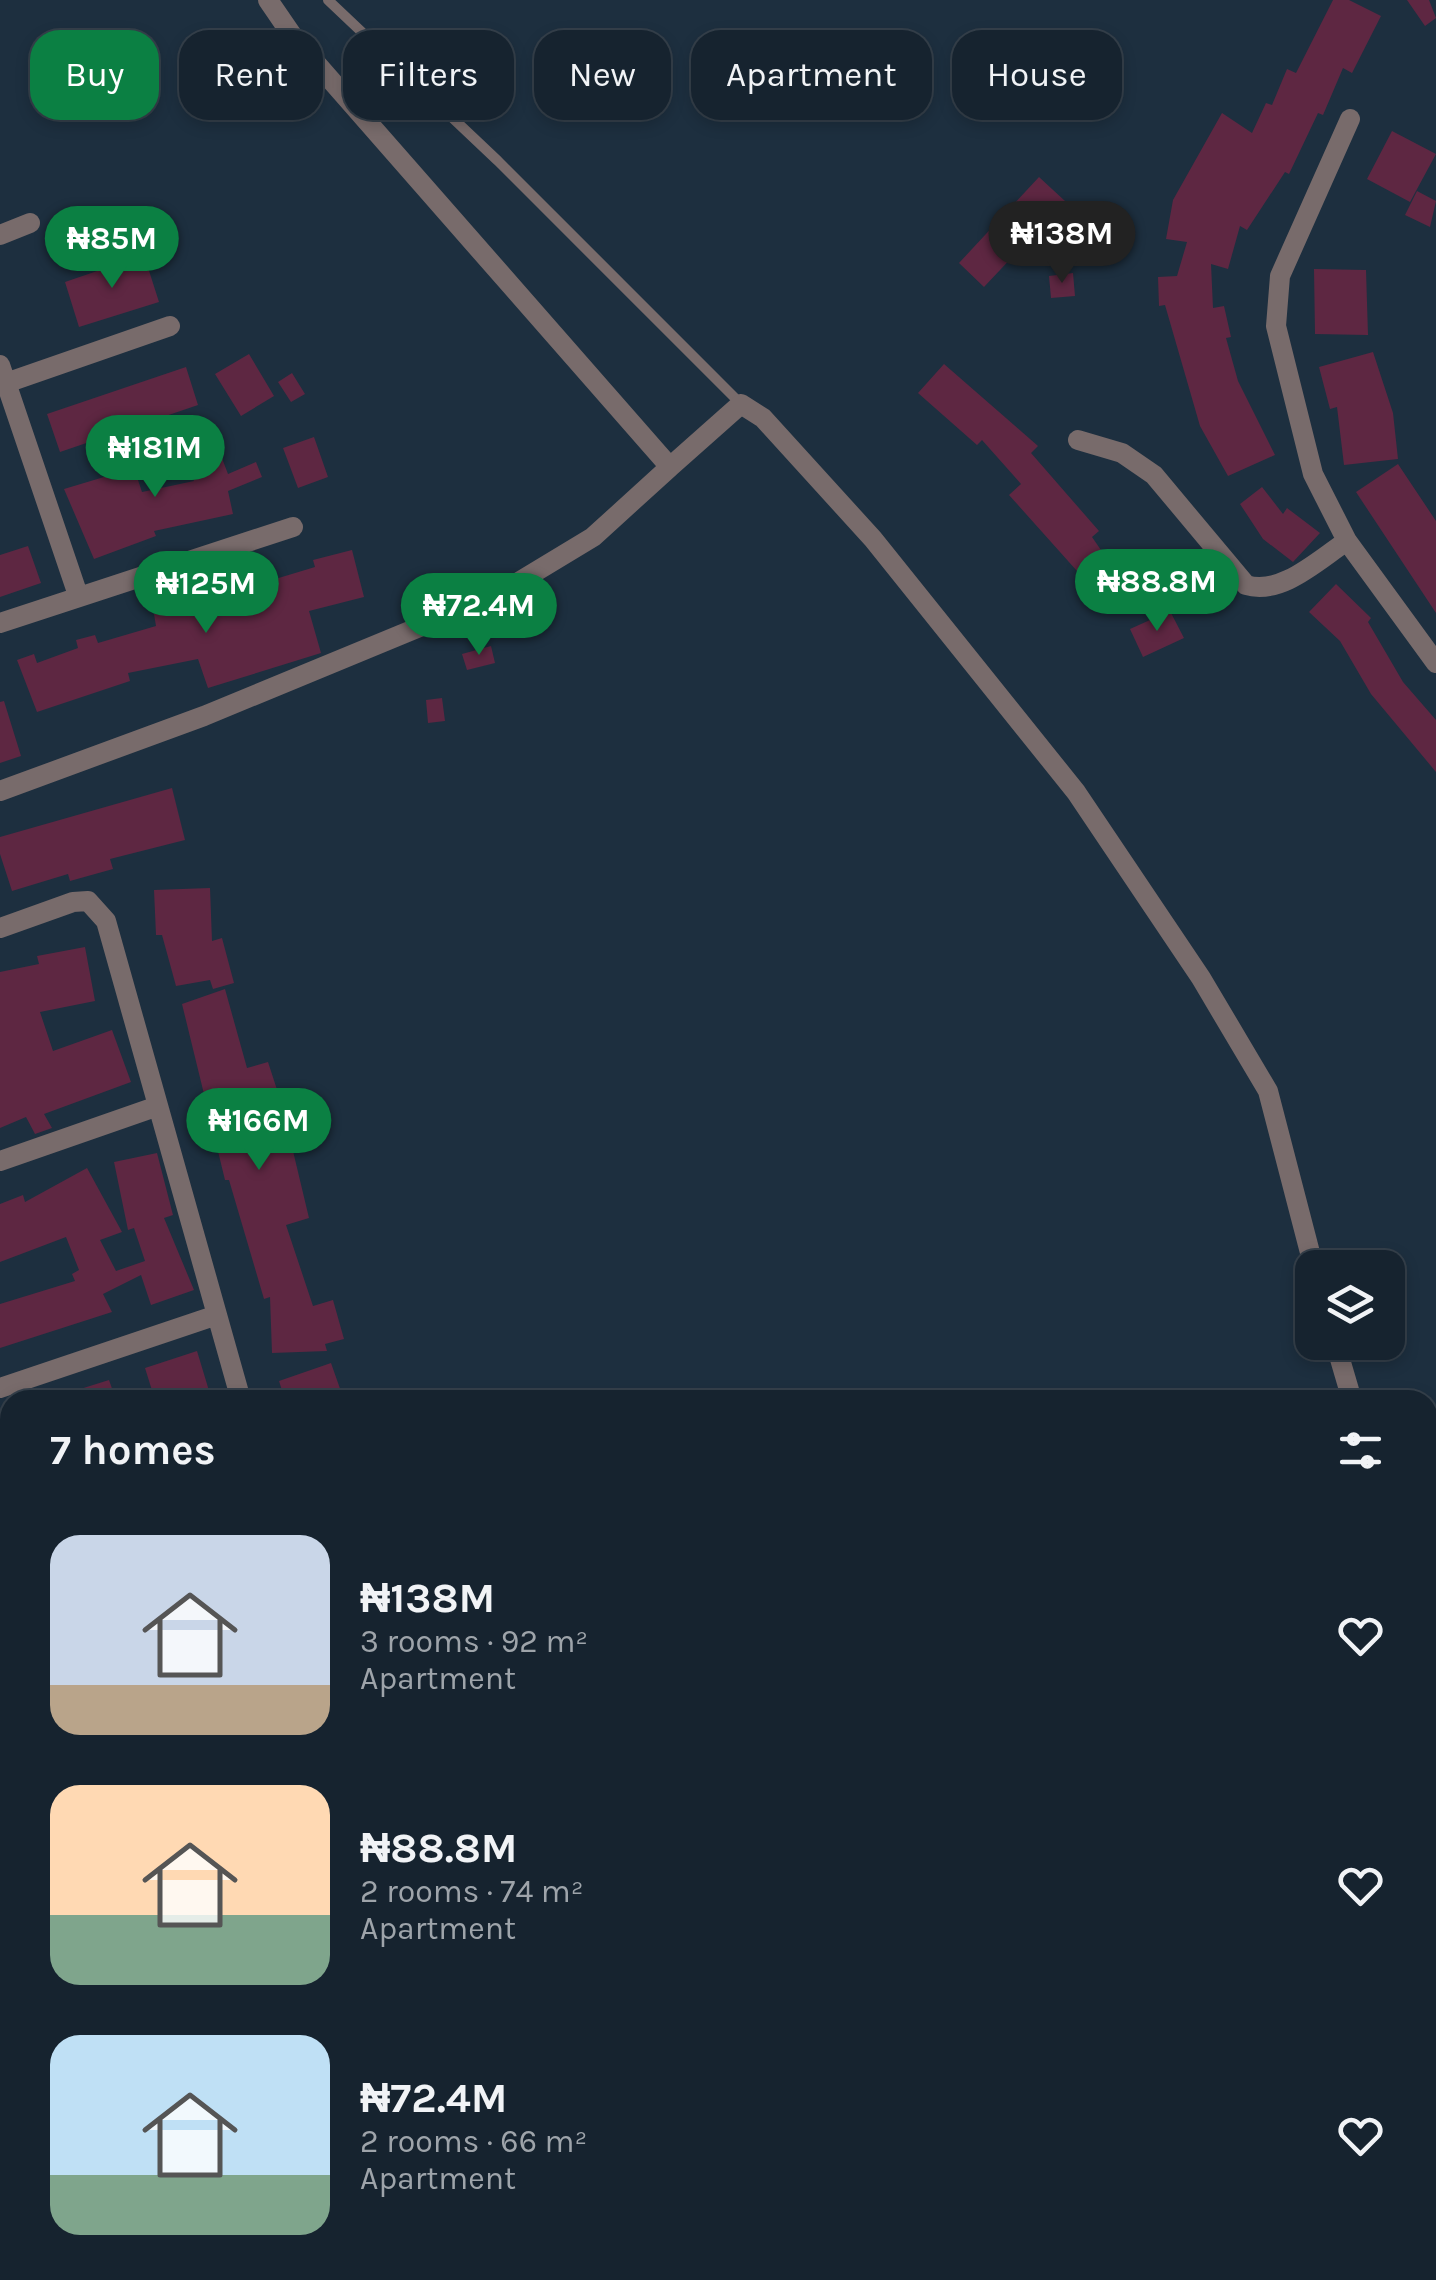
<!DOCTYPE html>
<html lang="en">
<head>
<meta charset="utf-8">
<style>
	:root { --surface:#16232f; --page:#232f3b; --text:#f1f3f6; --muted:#9ea4aa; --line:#35404b; --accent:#0b8043 }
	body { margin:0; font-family:Karla,sans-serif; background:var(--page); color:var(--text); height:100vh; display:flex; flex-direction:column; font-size:38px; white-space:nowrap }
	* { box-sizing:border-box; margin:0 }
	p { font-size:32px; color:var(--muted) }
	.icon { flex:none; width:55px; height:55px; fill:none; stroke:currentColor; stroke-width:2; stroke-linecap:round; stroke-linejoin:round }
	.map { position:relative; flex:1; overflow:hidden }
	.panel { position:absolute; left:0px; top:1390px; width:1438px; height:890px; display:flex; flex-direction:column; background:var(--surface); border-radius:30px 30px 0 0; box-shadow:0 5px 15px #0003,0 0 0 2px var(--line) }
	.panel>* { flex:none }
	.top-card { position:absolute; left:30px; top:30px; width:1378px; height:90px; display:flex; gap:20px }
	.tools { position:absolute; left:1295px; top:1250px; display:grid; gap:20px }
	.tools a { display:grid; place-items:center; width:110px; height:110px; border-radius:20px; background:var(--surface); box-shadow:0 5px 15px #0003,0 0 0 2px var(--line); font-size:50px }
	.price { position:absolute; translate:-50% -85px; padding:0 22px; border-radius:35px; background:var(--accent); color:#fff; font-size:32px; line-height:65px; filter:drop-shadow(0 2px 5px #0008) }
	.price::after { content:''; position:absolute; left:50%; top:60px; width:30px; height:22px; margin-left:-15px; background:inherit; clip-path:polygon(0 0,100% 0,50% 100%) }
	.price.current { background:#222; color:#fff }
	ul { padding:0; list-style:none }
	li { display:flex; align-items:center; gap:30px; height:250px; padding:0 50px }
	li span { display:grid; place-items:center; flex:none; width:280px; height:200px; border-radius:30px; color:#555 }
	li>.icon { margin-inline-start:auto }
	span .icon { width:120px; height:120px; fill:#fffc; stroke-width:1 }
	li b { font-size:42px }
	h2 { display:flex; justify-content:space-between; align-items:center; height:120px; padding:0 50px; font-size:42px }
	.pill { padding:0 35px; border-radius:30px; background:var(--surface); box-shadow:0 5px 15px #0003,0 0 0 2px var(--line); font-size:35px; line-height:90px }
	.pill.current { background:var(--accent); color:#fff }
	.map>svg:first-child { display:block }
	.building { fill:#5e2742 }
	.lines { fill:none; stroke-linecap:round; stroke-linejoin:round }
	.service { stroke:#786b6b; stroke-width:10 }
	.minor { stroke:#786b6b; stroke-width:20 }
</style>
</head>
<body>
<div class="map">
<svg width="1436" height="2280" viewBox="0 0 1436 2280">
	<rect width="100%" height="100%" fill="#1d2f3f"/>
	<path class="building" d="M1333,0H1349L1381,16L1352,73L1343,68L1323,115L1318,113L1289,174L1285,172L1247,230L1240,226L1228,269L1211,264L1213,308L1224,306L1231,337L1226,338L1238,381L1275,455L1228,476L1200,426L1165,305L1159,306L1158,277L1177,276L1187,242L1166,239L1173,200L1222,113L1252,133L1266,103L1272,105L1287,69L1296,73Z
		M1407,0H1429L1436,18L1425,26Z
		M1392,131L1436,154L1410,202L1367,179Z
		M1039,177L1065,201L984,287L959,263Z
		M1417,191L1436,201L1430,227L1405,215Z
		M144,255L159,302L79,327L65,282Z
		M1314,269L1366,270L1368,335L1315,334Z
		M1073,273L1075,296L1051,298L1049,276Z
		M1373,352L1393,413L1398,459L1344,465L1337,407L1330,409L1319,367Z
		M249,354L274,396L241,416L215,374Z
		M944,364L1038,446L1031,453L1099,531L1092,537L1103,553L1134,580L1107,611L1089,595L1094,590L1009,495L1021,484L982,440L977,445L918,393Z
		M186,367L198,405L60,452L47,414Z
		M292,373L305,394L291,402L278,382Z
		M213,435L228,474L256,462L262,477L228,491L233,514L154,531L156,536L94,559L64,489L134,468L142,492L194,481L180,448Z
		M314,437L328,477L298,488L283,448Z
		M1398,464L1436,521V613L1356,492Z
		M1262,487L1283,514L1287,508L1320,533L1293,562L1263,539L1240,504Z
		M28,546L41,583L0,597V555Z
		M352,550L364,597L309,611L321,653L208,688L198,659L128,673L130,681L37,712L17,660L34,654L37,663L78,648L76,640L95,635L98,643L156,626L154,614L254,590L251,580L270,574L272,580L315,567L313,560Z
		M1336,584L1371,618L1368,622L1403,682L1436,720V772L1371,694L1340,641L1309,612Z
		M1170,611L1184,638L1143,657L1130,629Z
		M491,646L495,663L467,670L462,654Z
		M442,698L445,721L428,723L426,700Z
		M4,701L21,756L0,763V702Z
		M172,788L185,840L110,859L113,869L70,881L68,874L12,891L0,854V837Z
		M210,888L212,941L222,938L234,983L213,989L210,980L176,986L162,935H156L154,890Z
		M85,947L95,1001L40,1012L53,1051L112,1030L131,1082L44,1114L52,1128L35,1134L26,1117L0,1128V972L39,964L37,956Z
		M225,989L247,1068L268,1062L282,1105L309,1218L286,1225L313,1306L333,1300L344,1339L325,1344L327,1351L272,1353L270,1297L264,1299L229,1180H225L182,1004Z
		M157,1153L173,1215L164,1218L194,1290L151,1305L141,1275L103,1294L112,1312L0,1348V1304L75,1281L72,1274L79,1270L66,1237L0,1262V1204L23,1195L25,1202L87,1168L122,1232L100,1240L116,1271L145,1261L134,1228L128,1230L114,1162Z
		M197,1351L210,1394L191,1400H155L145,1368Z
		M331,1363L344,1400H285L279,1381Z
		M109,1380L116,1400H59L58,1396Z"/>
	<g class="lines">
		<path class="service" d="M328,0L498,161L741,404"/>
		<path class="minor" d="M268,0L294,38L670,467L741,404L763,418L873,539L1076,792L1201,978L1268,1091L1314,1268
			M1350,119L1280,276L1276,326L1313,474L1347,541L1436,663
			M0,235L30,223
			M0,365L78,595
			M6,383L170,326
			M1078,440L1122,453L1154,475L1246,585C1281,596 1318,560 1347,541
			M0,623L293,527
			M0,791L204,716L497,595L593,537L670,467
			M0,928L73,902L88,901L106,921L241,1400
			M0,1161L158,1106
			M1335,1342L1352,1400
			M0,1388L217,1315
			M0,1922L10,1920
			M0,2068L10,2066
			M0,2165L10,2163
			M360,2280L401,2270
			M612,2280V2270
			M1278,2280L1279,2270"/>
	</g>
</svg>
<div class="tools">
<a><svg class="icon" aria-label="layers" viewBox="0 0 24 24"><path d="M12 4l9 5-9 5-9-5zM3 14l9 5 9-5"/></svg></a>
</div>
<b class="price current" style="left:1062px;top:286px">₦138M</b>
<b class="price" style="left:112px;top:291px">₦85M</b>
<b class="price" style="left:155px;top:500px">₦181M</b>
<b class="price" style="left:1157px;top:634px">₦88.8M</b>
<b class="price" style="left:206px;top:636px">₦125M</b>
<b class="price" style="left:479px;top:658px">₦72.4M</b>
<b class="price" style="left:259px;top:1173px">₦166M</b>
<div class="top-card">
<a class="pill current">Buy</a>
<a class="pill">Rent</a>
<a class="pill">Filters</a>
<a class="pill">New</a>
<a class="pill">Apartment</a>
<a class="pill">House</a>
</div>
<section class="panel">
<h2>7 homes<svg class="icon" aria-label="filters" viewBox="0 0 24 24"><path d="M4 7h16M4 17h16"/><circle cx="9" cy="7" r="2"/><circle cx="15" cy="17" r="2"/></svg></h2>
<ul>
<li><span style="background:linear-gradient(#c9d6e8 75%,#b9a48a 0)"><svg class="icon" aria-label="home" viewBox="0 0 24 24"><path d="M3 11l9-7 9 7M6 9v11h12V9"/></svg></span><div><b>₦138M</b><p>3 rooms · 92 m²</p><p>Apartment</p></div><svg class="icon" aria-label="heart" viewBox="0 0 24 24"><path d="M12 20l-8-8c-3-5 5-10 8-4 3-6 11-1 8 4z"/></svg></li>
<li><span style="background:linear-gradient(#ffd9b3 65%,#7fa58c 0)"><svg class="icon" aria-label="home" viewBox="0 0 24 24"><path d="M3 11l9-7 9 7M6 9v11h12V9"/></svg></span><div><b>₦88.8M</b><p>2 rooms · 74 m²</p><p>Apartment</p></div><svg class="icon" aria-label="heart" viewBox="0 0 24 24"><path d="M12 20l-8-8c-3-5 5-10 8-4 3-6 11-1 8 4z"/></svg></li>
<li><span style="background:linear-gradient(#bfe0f5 70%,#7fa58c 0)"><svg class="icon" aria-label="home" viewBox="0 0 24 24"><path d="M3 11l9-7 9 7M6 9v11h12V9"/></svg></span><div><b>₦72.4M</b><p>2 rooms · 66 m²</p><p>Apartment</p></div><svg class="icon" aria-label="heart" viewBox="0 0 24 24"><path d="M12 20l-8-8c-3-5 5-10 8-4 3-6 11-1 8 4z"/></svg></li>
</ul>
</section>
</div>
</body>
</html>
